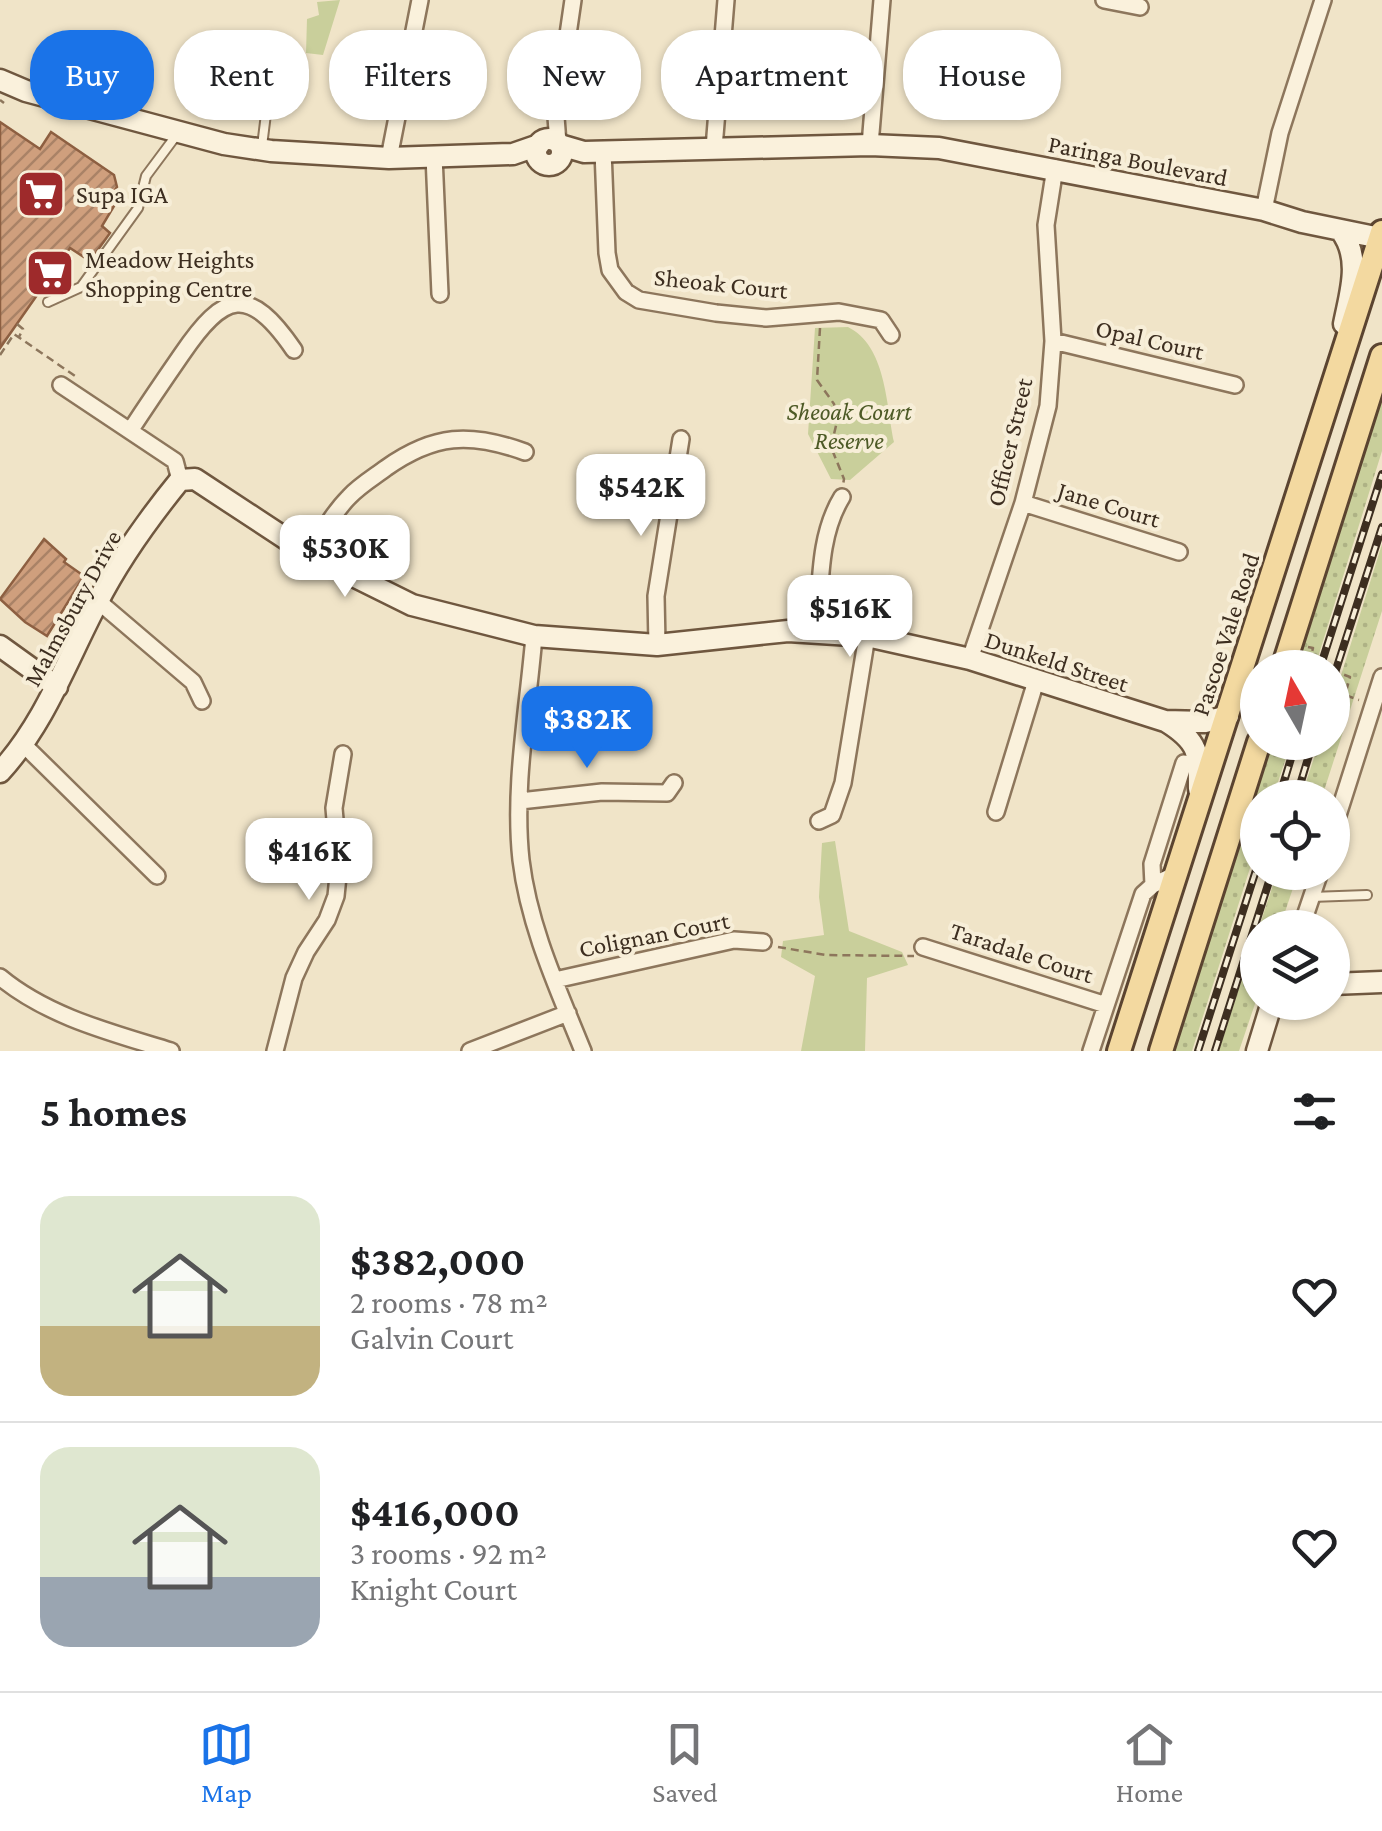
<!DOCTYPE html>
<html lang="en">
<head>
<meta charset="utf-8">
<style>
	:root { --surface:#fff; --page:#f6f6f6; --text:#202124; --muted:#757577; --line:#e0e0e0; --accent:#1a73e8 }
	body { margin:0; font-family:"Crimson Pro",serif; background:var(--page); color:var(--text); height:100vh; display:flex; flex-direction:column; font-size:38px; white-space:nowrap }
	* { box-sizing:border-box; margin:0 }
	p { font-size:32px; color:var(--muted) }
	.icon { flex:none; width:55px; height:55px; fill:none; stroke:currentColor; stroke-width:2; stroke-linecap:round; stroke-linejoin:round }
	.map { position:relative; height:1051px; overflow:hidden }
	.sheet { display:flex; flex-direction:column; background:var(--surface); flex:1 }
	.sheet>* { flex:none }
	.guide { position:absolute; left:30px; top:30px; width:1322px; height:90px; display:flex; gap:20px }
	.needle { width:65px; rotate:351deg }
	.controls { position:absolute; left:1240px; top:650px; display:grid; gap:20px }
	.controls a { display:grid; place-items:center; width:110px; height:110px; border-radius:50%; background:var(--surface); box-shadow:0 2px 8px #0004; font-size:50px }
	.price { position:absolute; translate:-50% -85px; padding:0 22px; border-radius:20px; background:#fff; color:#222; font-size:32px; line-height:65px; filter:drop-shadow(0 2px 5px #0008) }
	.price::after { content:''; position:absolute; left:50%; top:60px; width:30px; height:22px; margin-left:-15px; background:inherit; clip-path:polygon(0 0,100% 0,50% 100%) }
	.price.active { background:var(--accent); color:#fff }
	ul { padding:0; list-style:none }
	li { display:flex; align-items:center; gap:30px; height:250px; padding:0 40px }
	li+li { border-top:2px solid var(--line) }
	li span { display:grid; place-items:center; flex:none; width:280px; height:200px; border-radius:30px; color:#555 }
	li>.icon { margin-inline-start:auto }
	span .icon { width:120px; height:120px; fill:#fffc; stroke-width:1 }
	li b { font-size:42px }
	h2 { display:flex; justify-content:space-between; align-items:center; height:120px; padding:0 40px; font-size:42px }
	.pill { padding:0 35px; border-radius:40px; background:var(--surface); box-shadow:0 2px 8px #0004; font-size:35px; line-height:90px }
	.pill.active { background:var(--accent); color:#fff }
	.dock { display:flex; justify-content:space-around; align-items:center; height:140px; border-top:2px solid var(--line); background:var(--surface); font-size:28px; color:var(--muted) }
	.dock a { display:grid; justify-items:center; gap:5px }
	.dock .active { color:var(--accent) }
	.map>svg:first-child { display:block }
	.grass { fill:url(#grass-dots) }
	.park { fill:#c9cf9b }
	.building { fill:url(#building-hatch); stroke:#8d5f41; stroke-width:2.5 }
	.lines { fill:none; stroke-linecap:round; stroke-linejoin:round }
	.lane-casing { stroke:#8d765c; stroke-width:12 }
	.street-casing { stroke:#8d765c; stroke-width:20 }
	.secondary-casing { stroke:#6f573f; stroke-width:25 }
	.primary-casing { stroke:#5b4430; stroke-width:28 }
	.path { stroke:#8d765c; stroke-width:2.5; stroke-dasharray:8 5; stroke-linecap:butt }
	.lane { stroke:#faf1dc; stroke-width:8 }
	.street { stroke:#faf1dc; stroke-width:15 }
	.secondary { stroke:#faf1dc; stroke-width:20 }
	.primary { stroke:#f3d9a0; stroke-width:22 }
	.rail-casing { stroke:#3d2e20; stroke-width:8 }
	.rail { stroke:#f7eed8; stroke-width:4; stroke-dasharray:11; stroke-linecap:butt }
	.labels { text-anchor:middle; stroke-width:8; stroke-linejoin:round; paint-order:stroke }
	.street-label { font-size:25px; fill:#3d2e20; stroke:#f7eed8 }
	.poi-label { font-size:25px; fill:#3d2e20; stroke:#f7eed8; text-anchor:start }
	.park-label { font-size:25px; font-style:italic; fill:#4d5a26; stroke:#f7eed8 }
</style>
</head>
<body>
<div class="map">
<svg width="1382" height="1051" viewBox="0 0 1382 1051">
	<defs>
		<pattern id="grass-dots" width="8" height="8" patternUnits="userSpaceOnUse" patternTransform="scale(2.5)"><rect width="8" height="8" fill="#c9cf9b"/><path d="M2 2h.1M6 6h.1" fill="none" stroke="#aeb285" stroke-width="1.8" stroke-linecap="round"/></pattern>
		<pattern id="building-hatch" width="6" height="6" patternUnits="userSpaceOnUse" patternTransform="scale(2.5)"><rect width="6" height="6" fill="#cf9f7d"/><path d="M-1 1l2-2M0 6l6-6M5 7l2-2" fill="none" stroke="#a98266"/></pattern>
	</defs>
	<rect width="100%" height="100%" fill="#f0e4c8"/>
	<path class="grass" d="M1382,391V451L1315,667L1301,668L1303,641Z
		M1382,544V611L1322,797H1301L1319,743L1332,742L1333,701Z
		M1269,743H1291L1273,797L1258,798L1257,846L1192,1051H1172Z
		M1277,873H1298L1280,927H1259Z
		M1257,931V998L1239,1051H1219Z"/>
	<path class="park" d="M340,0L323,55L306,53L307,19L319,15L317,2Z
		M848,327C886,346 886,403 894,442L850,480L831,479L808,434L815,328Z
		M835,841L849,931L902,952L908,965L867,978L865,1051H801L815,976L781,957L783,941L824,935L819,897L822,843Z"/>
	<path class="building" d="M0,122L40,149L51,132L114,175L117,187L111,196L117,201L102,226L110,233L90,261L70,248L0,348Z
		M44,539L66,559L64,562L84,576L47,636L25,622L0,599Z"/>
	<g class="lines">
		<g class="lane-casing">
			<path id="lane" d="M262,146L266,114
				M48,302L81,287L138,208L146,176L178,133
				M1311,897L1367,895"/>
		</g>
		<g class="street-casing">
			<path id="street" d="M1104,0L1140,7
				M558,143L556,117L573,0
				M870,145L882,0
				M714,148L726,0
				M603,151L607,253L610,270L626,292L639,300L716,313L766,318L839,312L881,320L891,335
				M434,156L440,294
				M389,158L420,0
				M1264,210L1280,133L1323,0
				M1053,341L1235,385
				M61,385L175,461L180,480
				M130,431C147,405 164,380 182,354C224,292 249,284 294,350
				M1023,503L1179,552
				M309,554C321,535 333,513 349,497C359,486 374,477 386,468C434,434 470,432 525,452
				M98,601L193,682L202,701
				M817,631C821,586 818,536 842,497
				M534,636C528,709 513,787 521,860C529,927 558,989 583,1051
				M657,645L656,596L681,439
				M970,659L1023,503L1048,406L1053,341L1046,225L1055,168
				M24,745L157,876
				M520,801L602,792L667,793L674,783
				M996,812L1036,681
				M819,821L832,815L843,783L867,636
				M1332,834L1382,677
				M1153,885L1152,864L1184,763
				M1301,928L1320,872
				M923,947L1106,1005
				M0,977C48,1017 113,1033 171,1051
				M555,980L734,940L763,942
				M275,1051L294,978L306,952L327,920L336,896L339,866L334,808L343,754
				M470,1051L568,1013
				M1091,1051L1143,894L1153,885L1176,874"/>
		</g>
		<g class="secondary-casing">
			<path id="secondary" d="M0,80L26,91L224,144L271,151L389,158L513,154L539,145
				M536 152a13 13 0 1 1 26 0a13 13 0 1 1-26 0Z
				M560,145L584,152L870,145L939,148L1264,210L1302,222L1380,238
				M1341,231C1362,259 1350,293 1344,324
				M0,646L57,687
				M1167,722C1199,742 1199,753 1199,789
				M0,772C45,723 66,662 97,603C119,560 149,518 180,480L195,479L309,554L412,605L534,636L657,645L788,631L867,636L970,659L1165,721L1205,722L1228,716
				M1332,984L1382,982
				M1257,1051L1272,1002"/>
		</g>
		<g class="primary-casing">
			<path id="primary" d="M1283,668L1382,356
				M1119,1051L1382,232
				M1161,1051L1259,742"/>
		</g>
		<path class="path" d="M0,100L4,103
			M17,324L23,329L19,337
			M820,328L817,380L834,404L838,417L831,447L844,479L843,485
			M0,355L14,334L75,376
			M1308,647L1313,648L1309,663L1324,668
			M1332,670L1350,677L1345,695L1359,700
			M778,947L826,955L914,956"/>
		<use href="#lane" class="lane"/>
		<use href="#street" class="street"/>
		<use href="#secondary" class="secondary"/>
		<use href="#primary" class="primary"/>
		<g class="rail-casing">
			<path id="rail" d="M1320,668L1382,474
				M1332,682L1382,527
				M1279,798L1296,742
				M1296,798L1313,742
				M1198,1051L1258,864
				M1215,1051L1272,872"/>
		</g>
		<use href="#rail" class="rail"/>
	</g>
	<defs>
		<g id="supermarket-square" transform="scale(2.5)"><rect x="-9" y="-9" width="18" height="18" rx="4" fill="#9e2a2b" stroke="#f7eed8"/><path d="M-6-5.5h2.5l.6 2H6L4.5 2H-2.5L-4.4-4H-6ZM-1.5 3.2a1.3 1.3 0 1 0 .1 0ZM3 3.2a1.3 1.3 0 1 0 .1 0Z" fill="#fff"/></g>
	</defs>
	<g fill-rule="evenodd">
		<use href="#supermarket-square" x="41" y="194"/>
		<use href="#supermarket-square" x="50" y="273"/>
	</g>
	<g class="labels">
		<g class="street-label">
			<text transform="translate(1138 160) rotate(11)" y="9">Paringa Boulevard</text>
			<text transform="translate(721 283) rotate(6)" y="9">Sheoak Court</text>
			<text transform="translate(1150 339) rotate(13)" y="9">Opal Court</text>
			<text transform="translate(1009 442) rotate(-77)" y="9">Officer Street</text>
			<text transform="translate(1109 504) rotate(17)" y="9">Jane Court</text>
			<text transform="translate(72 608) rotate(-61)" y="9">Malmsbury Drive</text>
			<text transform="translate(1225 634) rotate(-72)" y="9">Pascoe Vale Road</text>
			<text transform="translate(1057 661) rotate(18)" y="9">Dunkeld Street</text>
			<text transform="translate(654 934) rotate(-11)" y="9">Colignan Court</text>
			<text transform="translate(1022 952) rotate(18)" y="9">Taradale Court</text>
		</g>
		<g class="poi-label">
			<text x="76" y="203">Supa IGA</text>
			<text x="85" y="268">Meadow Heights<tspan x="85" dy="29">Shopping Centre</tspan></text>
		</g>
		<g class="park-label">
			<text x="849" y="420">Sheoak Court<tspan x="849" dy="29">Reserve</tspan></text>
		</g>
	</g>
</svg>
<div class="controls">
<a><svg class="needle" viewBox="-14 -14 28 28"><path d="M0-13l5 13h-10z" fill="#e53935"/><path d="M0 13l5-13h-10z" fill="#757577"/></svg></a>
<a><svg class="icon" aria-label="locate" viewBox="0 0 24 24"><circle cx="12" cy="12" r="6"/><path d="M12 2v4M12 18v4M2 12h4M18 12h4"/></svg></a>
<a><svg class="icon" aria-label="layers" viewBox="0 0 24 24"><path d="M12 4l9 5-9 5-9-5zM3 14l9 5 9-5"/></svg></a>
</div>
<b class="price" style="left:641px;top:539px">$542K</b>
<b class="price" style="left:345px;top:600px">$530K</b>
<b class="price" style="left:850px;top:660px">$516K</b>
<b class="price active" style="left:587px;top:771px">$382K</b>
<b class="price" style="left:309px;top:903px">$416K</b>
<div class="guide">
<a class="pill active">Buy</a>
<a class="pill">Rent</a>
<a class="pill">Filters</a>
<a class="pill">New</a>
<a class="pill">Apartment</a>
<a class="pill">House</a>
</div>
</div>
<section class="sheet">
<h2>5 homes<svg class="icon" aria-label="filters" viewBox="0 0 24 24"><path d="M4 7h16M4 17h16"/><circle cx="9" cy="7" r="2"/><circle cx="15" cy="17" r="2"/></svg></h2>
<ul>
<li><span style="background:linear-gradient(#dfe7d0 65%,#c2b280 0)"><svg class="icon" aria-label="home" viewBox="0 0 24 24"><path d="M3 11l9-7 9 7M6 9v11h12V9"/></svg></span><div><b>$382,000</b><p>2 rooms · 78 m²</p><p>Galvin Court</p></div><svg class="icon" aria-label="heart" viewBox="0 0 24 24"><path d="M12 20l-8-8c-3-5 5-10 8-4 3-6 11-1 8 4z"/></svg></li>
<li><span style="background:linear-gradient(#dfe7d0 65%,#9aa5b1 0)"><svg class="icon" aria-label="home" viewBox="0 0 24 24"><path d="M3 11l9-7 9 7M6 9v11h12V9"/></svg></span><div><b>$416,000</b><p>3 rooms · 92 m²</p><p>Knight Court</p></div><svg class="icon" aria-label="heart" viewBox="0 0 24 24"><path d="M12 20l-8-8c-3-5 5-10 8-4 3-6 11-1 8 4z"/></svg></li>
</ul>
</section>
<nav class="dock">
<a class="active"><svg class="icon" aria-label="map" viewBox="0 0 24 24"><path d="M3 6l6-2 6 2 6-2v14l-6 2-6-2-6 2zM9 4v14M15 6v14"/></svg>Map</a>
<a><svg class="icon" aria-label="saved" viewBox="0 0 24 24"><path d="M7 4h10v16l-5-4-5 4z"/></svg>Saved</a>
<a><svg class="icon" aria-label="home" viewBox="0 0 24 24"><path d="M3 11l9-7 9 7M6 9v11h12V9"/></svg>Home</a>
</nav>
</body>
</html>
